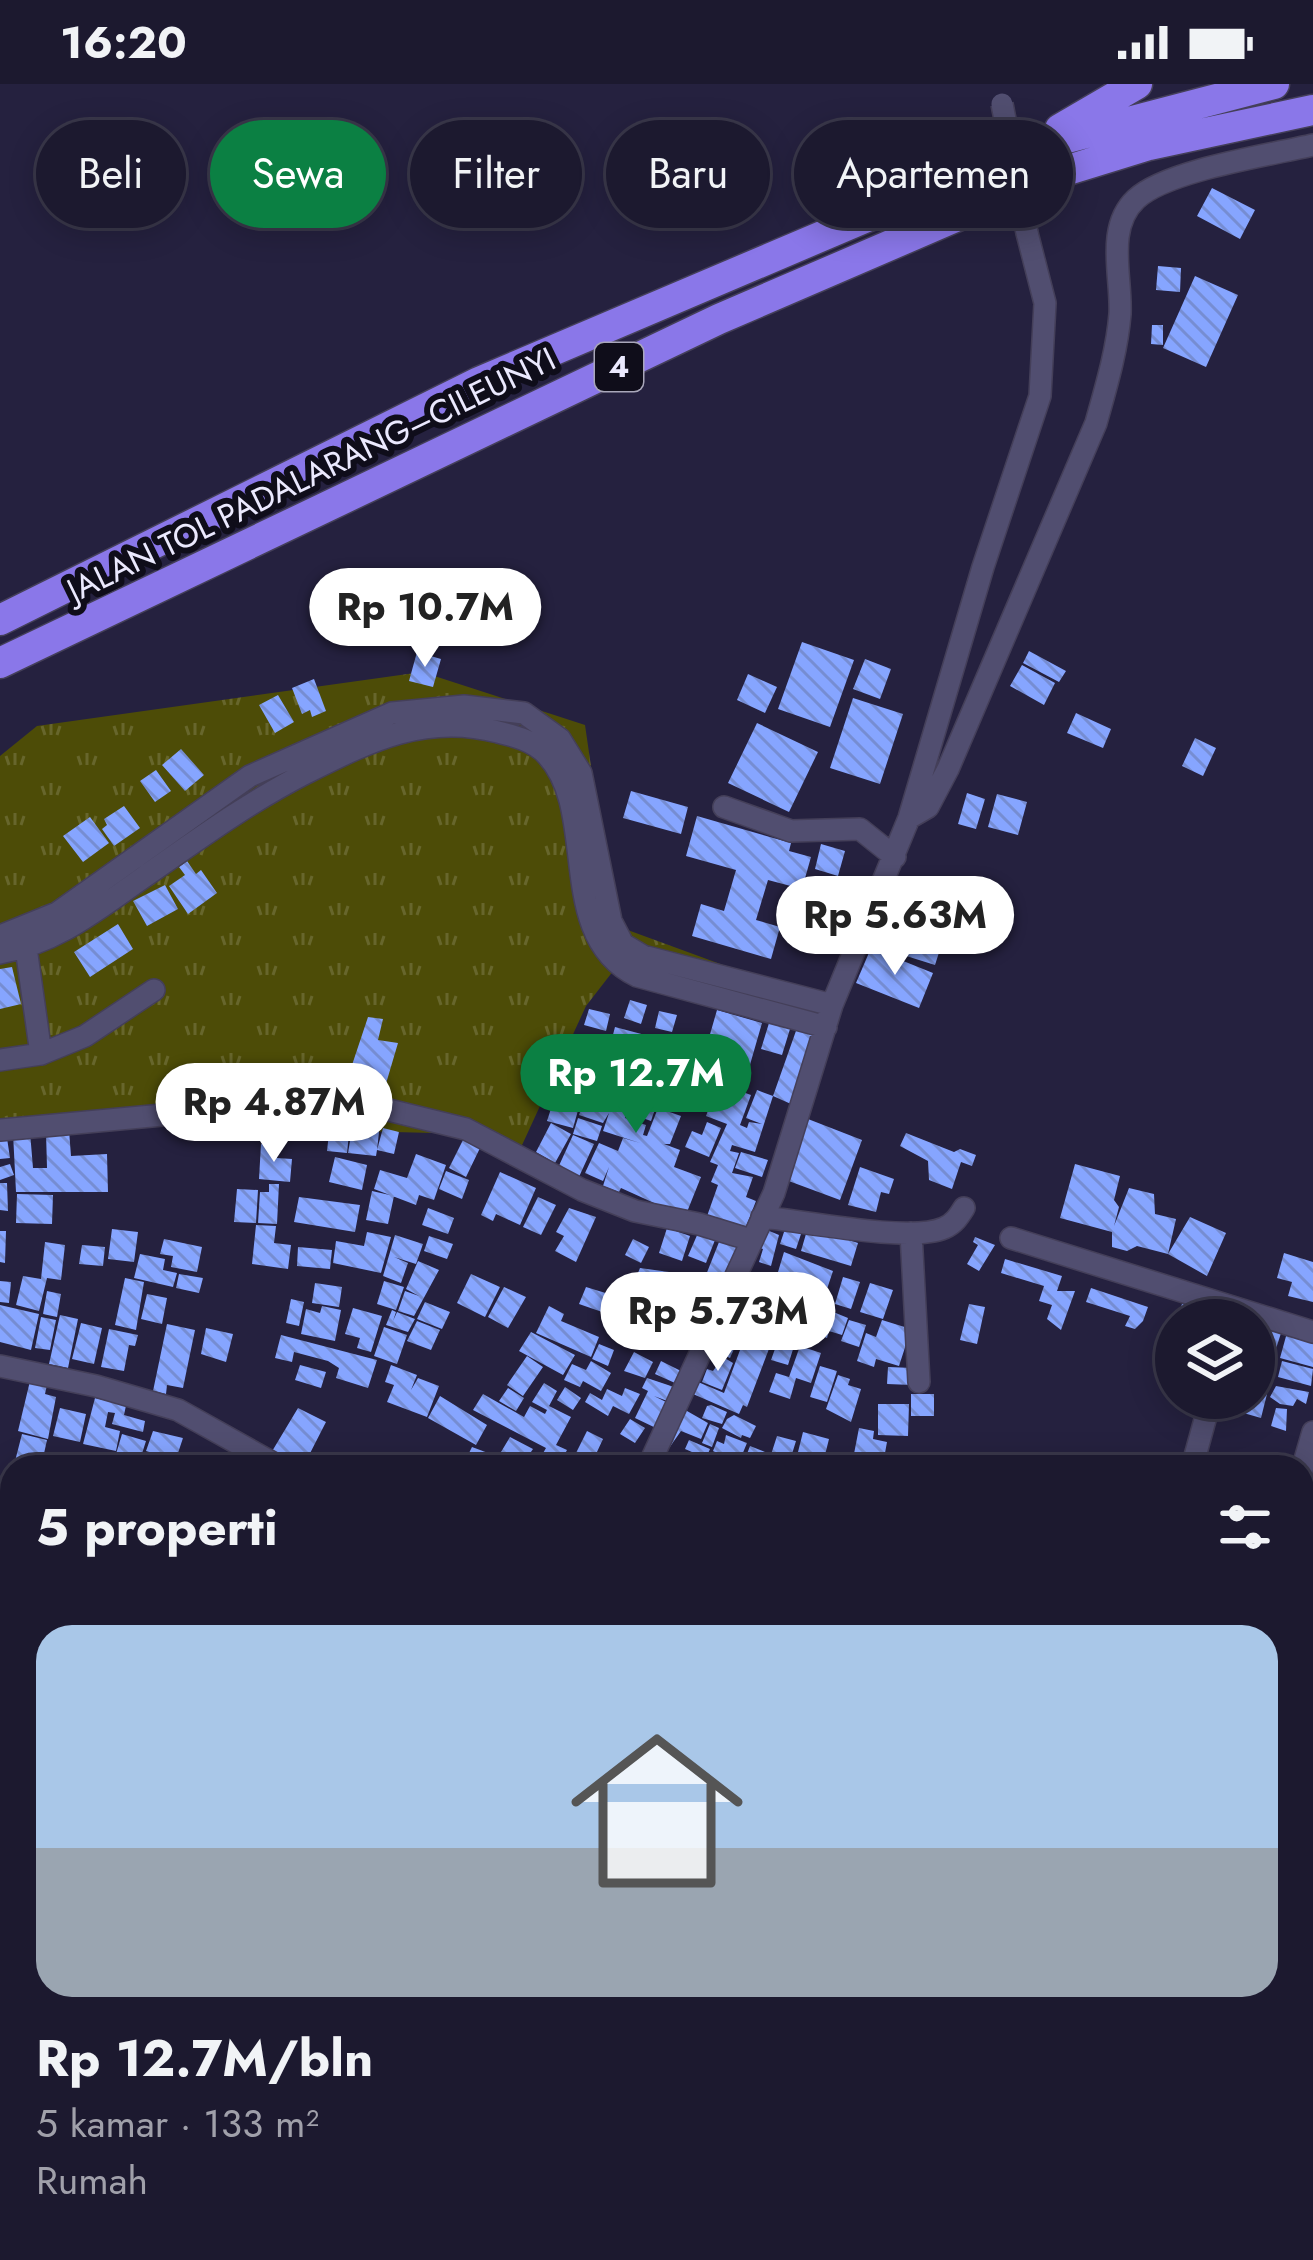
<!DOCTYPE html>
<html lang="id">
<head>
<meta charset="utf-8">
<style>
	:root { --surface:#1c192f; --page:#252237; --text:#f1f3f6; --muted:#a0a0aa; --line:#3a384b; --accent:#0b8043 }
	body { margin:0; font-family:Jost,sans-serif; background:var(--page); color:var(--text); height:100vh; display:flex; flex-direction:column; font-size:45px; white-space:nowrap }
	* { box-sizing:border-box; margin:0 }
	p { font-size:39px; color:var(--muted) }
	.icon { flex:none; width:66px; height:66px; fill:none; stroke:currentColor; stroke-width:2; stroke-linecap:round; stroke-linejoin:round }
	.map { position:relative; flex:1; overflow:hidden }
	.details { position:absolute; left:0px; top:1371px; width:1314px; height:807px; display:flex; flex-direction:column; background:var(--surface); border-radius:36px 36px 0 0; box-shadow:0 6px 30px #0003,0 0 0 3px var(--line) }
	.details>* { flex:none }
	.hud { position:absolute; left:36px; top:36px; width:1242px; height:108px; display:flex; gap:24px }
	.controls { position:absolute; left:1155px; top:1215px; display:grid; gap:24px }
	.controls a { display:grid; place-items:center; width:120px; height:120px; border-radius:50%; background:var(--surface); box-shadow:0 6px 30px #0003,0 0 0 3px var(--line); font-size:60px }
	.price { position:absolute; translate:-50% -102px; padding:0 27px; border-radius:42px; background:#fff; color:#222; font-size:39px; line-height:78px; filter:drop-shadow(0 3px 6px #0008) }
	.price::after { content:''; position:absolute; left:50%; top:72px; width:36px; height:27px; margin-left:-18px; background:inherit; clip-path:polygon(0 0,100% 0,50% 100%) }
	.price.on { background:var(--accent); color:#fff }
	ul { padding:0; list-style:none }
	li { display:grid; align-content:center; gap:24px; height:636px; padding:0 36px }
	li+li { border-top:3px solid var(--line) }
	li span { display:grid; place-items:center; height:372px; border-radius:36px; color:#555 }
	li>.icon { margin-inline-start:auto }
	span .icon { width:216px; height:216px; fill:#fffc; stroke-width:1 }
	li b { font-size:51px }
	h2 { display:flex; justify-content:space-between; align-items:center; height:144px; padding:0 36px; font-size:51px }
	.chip { padding:0 42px; border-radius:54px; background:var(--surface); box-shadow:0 6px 30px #0003,0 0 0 3px var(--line); font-size:42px; line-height:108px }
	.chip.on { background:var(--accent); color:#fff }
	.status { display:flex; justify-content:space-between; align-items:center; height:84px; padding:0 60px; background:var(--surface); direction:ltr }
	.status svg { height:33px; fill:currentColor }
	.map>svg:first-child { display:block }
	.grass { fill:url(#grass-tufts) }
	.building { fill:url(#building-back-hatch) }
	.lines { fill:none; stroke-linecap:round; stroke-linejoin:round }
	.minor-casing { stroke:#443f59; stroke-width:24 }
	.highway-casing { stroke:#443f59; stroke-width:33 }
	.minor { stroke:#514e70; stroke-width:21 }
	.highway { stroke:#8a77e9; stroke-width:30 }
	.minor-bridge-casing { stroke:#443f59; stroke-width:24; stroke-linecap:butt }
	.minor-bridge { stroke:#514e70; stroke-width:21 }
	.labels { text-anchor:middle; stroke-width:12; stroke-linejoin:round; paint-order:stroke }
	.shield { fill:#0f0d1a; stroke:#a9a7ba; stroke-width:3 }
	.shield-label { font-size:30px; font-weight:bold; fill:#ebe9fe }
	.street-label { font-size:33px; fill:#ebe9fe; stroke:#0f0d1a }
</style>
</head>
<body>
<div class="status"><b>16:20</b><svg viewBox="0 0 49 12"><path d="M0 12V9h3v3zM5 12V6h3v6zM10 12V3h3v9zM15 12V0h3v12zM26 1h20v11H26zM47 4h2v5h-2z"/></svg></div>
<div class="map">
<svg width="1313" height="2176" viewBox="0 0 1313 2176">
	<defs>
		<pattern id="grass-tufts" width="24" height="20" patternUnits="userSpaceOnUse" patternTransform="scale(3)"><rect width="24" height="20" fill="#4d4c07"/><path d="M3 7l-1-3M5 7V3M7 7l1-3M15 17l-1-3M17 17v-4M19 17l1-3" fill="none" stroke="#67662c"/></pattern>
		<pattern id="building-back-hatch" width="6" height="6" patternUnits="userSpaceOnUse" patternTransform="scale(3)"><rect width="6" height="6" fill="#86a5ff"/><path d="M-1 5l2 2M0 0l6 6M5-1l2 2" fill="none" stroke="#768dd2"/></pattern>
	</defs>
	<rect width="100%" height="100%" fill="#25213f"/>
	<path class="grass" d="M422,588L585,641L614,841L832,921L826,943L617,882L586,922L517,1072L474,1050L79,1040L0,1058V672L37,642Z
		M0,1715L12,1726V1923L0,1931Z"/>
	<path class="building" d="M1212,104L1255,126L1240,155L1197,132Z
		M1158,182L1181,184L1180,208L1156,206Z
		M1195,192L1238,211L1206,283L1163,264Z
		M1152,241H1163V261L1151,260Z
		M802,558L854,576L830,643L778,625Z
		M1029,567L1066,587L1059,598L1023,579Z
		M417,568L441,575L433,603L409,597Z
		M865,575L891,585L880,615L853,605Z
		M1022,581L1055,599L1044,621L1010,602Z
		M748,590L777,603L765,629L737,616Z
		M314,595L326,627L312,633L310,626L302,630L292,604Z
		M278,611L294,638L275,649L259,621Z
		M853,614L903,630L880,700L830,684Z
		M1076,629L1111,645L1103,664L1067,649Z
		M757,639L818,668L789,728L728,699Z
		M1195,654L1216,664L1203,692L1182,682Z
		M181,665L204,691L185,707L162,681Z
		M156,686L171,707L155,718L140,697Z
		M631,707L688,723L681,750L623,734Z
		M967,709L985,715L976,745L958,740Z
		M997,710L1027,718L1018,751L988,743Z
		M124,722L140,744L114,762L102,745L107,741L104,735Z
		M697,732L791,759L789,767L811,773L802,805L768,796L756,836L780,843L771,875L692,852L701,820L724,827L736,786L686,772Z
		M90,733L109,759L83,778L63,752Z
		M821,760L845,767L838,792L815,785Z
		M187,777L196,790L201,786L217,809L188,830L169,802L185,791L179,783Z
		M165,801L178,825L147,842L133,817Z
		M806,816L851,829L841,863L796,850Z
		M118,840L133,865L90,893L74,868Z
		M913,843L944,853L935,881L903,871Z
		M871,864L933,889L919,924L856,899Z
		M12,883L21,920L0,925V885Z
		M630,916L647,921L641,940L624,934Z
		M589,925L610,930L606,947L584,941Z
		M717,926L762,939L743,1005L698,992Z
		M659,927L677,931L672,948L655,944Z
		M368,933L383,935L378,956L398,959L385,1003L348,993Z
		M769,939L790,945L782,971L761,965Z
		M615,943L649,952L643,975L609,966Z
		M797,944L817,952L791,1020L773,1012Z
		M575,957L597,964L589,986L567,979Z
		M598,965L675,987L671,1001L624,987L639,994L625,1034L646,1041L643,1051L647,1052L658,1024L681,1032L670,1060H664L680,1066L674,1083L701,1093L685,1133L621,1104L619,1108L603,1102L609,1083L603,1097L585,1089L599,1059L618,1067L623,1054L640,1059L603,1047L609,1029L603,1039L579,1031L585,1013L603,1016L582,1008L589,988L610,995L611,991L591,985Z
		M723,1001L751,1011L740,1041L747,1044L749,1038L762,1040L746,1034L757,1006L773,1012L755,1068L732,1061L730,1067L739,1069L732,1089L753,1093L746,1113L756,1117L745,1145L706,1135L718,1101L711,1098L718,1081L710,1078L727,1040L706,1032L713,1013L719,1015Z
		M645,1004L661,1007L651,1037L634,1031Z
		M556,1009L581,1016L573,1044L547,1037Z
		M259,1032L285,1035L283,1056L257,1054Z
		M578,1034L602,1042L597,1057L573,1050Z
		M808,1035L862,1056L840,1116L786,1096Z
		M362,1037L380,1039L377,1066L383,1044L399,1048L394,1070L377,1066L376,1072L348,1069L351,1051L360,1052Z
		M707,1038L721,1044L709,1073L685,1063L692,1047L702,1051Z
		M551,1039L571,1050L555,1079L536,1068Z
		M69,1046L71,1072L107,1070L108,1108H16L13,1049L30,1048L33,1084H47L46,1048Z
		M329,1049L349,1050L347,1069L327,1067Z
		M906,1049L954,1068L960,1065L976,1071L972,1082L961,1078L952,1105L929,1096L928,1077L900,1062Z
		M573,1051L594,1060L578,1095L557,1086Z
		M0,1054H7L10,1074L0,1075Z
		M463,1056L480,1064L466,1093L449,1084Z
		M261,1060L277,1061V1074L292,1075L290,1098L259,1095Z
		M741,1068L768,1076L762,1093L735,1084Z
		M416,1070L446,1081L434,1116L419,1111L416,1121L374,1105L380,1086L407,1094Z
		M335,1073L367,1081L362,1106L329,1098Z
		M10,1080L14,1091L0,1096V1083Z
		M1075,1080L1120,1092L1114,1116L1119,1123L1114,1142L1129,1104L1154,1110L1155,1130L1176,1135L1168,1170L1190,1133L1226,1149L1207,1192L1168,1170L1137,1162L1127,1167L1112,1163V1148L1060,1134Z
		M860,1083L894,1095L889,1110L881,1108L876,1128L848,1121Z
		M446,1087L469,1096L462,1115L439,1105Z
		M500,1088L536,1104L520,1141L496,1130L493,1137L481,1131Z
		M0,1099H7L8,1127L0,1126Z
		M269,1100H279L277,1140L258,1139L260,1108H269Z
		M237,1105L258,1106L256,1139L234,1138Z
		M372,1107L394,1112L388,1140L366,1136Z
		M17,1110L53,1111L52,1140L16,1139Z
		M299,1113L360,1121L355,1148L294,1138Z
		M538,1113L556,1121L541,1151L523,1143Z
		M428,1124L454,1134L448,1150L422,1141Z
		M569,1124L596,1133L576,1178L555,1167L564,1152L556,1148Z
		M787,1139L803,1144L796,1165L780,1160Z
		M256,1141L276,1142L274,1159L291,1161L288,1185L252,1180Z
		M808,1143L858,1159L851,1182L801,1167Z
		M667,1144L690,1152L682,1177L659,1169Z
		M762,1144L779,1151L771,1182L759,1178L763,1165L754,1162Z
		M112,1145L138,1148L134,1178L108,1175Z
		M0,1147H6L5,1179L0,1178Z
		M367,1148L391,1153L381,1189L333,1179L336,1157L364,1162Z
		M698,1149L715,1156L706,1179L688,1172Z
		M395,1151L423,1160L416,1180L394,1173L408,1179L401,1199L383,1192Z
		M429,1152L453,1160L447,1175L424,1167Z
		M721,1153L740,1160L725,1198L706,1191Z
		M975,1153L995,1161L979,1187L967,1180L978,1161L973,1158Z
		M164,1155L202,1163L197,1188L171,1183L173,1172L160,1170Z
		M633,1155L649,1163L641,1179L625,1171Z
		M45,1158L65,1161L61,1196L47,1194L39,1227L16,1221L23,1192L41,1195Z
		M82,1161L105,1163L103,1182L79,1180Z
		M298,1163L332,1166L330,1185L297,1182Z
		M784,1168L833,1187L824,1214L789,1203L792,1192L778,1188Z
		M1284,1169L1313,1178V1218L1288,1212L1292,1198L1277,1194Z
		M140,1170L165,1175L163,1186L177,1189L173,1203L134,1194Z
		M1005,1175L1062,1192L1057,1207H1075L1061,1246L1047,1235L1052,1221L1039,1217L1044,1202L1001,1189Z
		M418,1177L439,1186L414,1232L398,1227L405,1207L419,1212L406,1205Z
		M640,1184L669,1188L653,1224L628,1213Z
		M179,1190L203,1194L199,1209L176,1204Z
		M471,1190L500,1203L485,1233L457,1219Z
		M743,1193L789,1212L747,1323L743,1321L739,1330L693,1310L698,1298L724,1309L743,1258L719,1248Z
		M843,1193L860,1198L851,1225L835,1220Z
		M125,1194L144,1198L136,1246L115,1241Z
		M685,1194L709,1202L697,1239L657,1226L667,1196L682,1201Z
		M0,1197L11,1198L9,1219L0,1218Z
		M384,1197L404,1203L396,1226L377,1220Z
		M315,1199L342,1203L339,1223L312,1219Z
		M870,1199L893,1206L883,1235L860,1228Z
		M504,1203L526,1213L508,1244L488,1233Z
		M586,1203L612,1211L605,1229L579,1220Z
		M1091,1204L1148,1223L1143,1237L1135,1245L1125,1242L1130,1232L1086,1218Z
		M47,1207L61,1210L57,1233L43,1230Z
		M147,1210L167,1214L162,1240L141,1235Z
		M793,1212L814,1218L803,1249L783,1242Z
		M291,1215L304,1218L299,1242L286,1239Z
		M425,1218L450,1228L442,1245L417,1235Z
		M969,1220L985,1223L977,1260L960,1256Z
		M1182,1220L1215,1229L1213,1236H1177Z
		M0,1221L39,1230L31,1266L0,1258Z
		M322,1222L341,1226L335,1257L301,1250L306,1225L320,1229Z
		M549,1222L564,1230L561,1237L599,1253L591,1273L536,1249Z
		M821,1223L848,1234L842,1251L829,1247L827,1254L813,1249Z
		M353,1224L382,1232L371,1268L357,1264L360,1254L345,1250Z
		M392,1226L396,1228L393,1237L397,1228L415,1235L408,1248L386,1241Z
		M60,1231L78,1235L68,1284L49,1280Z
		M41,1233L56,1236L50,1266L35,1264Z
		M849,1236L866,1241L859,1263L841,1257Z
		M882,1236L911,1245L899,1282L876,1275L874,1283L857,1277L866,1249L876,1253Z
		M417,1237L440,1246L431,1266L407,1257Z
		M1254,1238L1282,1246L1263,1305L1254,1302Z
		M81,1239L102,1244L94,1280L72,1275Z
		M167,1240L195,1246L183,1304L167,1301L166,1310L153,1307Z
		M384,1243L407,1251L397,1280L374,1272Z
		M206,1244L233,1250L226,1278L201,1270Z
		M109,1245L138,1251L135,1262L129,1261L124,1287L101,1283Z
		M1288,1245L1313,1252V1283L1280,1274Z
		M531,1248L575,1271L563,1291L519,1267Z
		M719,1250L737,1258L730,1274L712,1266Z
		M281,1251L377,1276L368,1304L336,1294L339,1284L328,1277L294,1268L292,1278L275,1274Z
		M780,1251L796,1256L788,1281L771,1276Z
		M599,1260L614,1266L608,1282L592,1275Z
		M800,1262L821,1269L811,1299L796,1294L790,1315L769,1308L776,1289L789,1293Z
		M634,1268L653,1278L645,1294L624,1287Z
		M527,1272L543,1283L523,1312L507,1301Z
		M723,1273L733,1279L722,1306L702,1298L707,1285L713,1287Z
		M591,1277L611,1289L601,1307L583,1297L580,1303L564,1296L572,1280L586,1286Z
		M661,1277L681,1287L675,1299L655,1290Z
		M1282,1277L1313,1285L1311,1302L1278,1293Z
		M300,1281L326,1288L321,1304L295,1296Z
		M391,1281L417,1291L411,1306L418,1294L439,1302L427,1333L387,1318L394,1301L385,1298Z
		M820,1282L837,1287L827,1318L810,1313Z
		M888,1283L913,1284L912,1301L887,1300Z
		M838,1291L850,1295L848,1301L861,1305L851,1338L826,1325Z
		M647,1294L677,1304L670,1318L654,1312L670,1320L658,1345L635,1334L648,1307L642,1304Z
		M30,1297L47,1301L45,1310L56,1313L48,1355L18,1347Z
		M544,1299L557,1307L549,1322L571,1333L556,1361L567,1366L558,1383L538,1378L546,1364L473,1326L483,1310L524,1333L530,1322L545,1330L547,1326L532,1318Z
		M1276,1302L1309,1308L1306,1320L1297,1315L1293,1322L1280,1320L1270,1313Z
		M565,1303L581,1314L573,1326L557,1316Z
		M508,1304L524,1314L516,1327L499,1317Z
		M625,1304L640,1310L629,1330L613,1322L608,1332L585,1318L590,1309L602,1316L607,1305L622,1312Z
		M1254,1306L1267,1310L1261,1334L1233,1326L1236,1314H1254Z
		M114,1309L128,1312L124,1331L145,1337L143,1348L112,1340L115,1329L108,1328L105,1343L120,1347L116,1367L83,1360L95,1314L112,1318Z
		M911,1310H934V1332H911Z
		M440,1312L487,1341L476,1361L428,1334Z
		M878,1320H909L908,1352L878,1351Z
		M711,1321L727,1328L722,1340L702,1334L707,1322Z
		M680,1323L708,1339L701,1355L681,1347L667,1367L656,1362Z
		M60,1324L86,1330L80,1358L53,1352Z
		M298,1324L326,1338L303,1383L271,1369Z
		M1276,1324L1287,1325L1286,1347L1271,1342Z
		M734,1331L756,1342L750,1354L742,1351L741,1354L722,1344L727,1335Z
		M630,1335L645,1344L635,1359L620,1350Z
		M710,1340L719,1344L712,1363L702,1359Z
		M859,1344L874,1347L873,1355L887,1358L883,1380L853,1375Z
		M153,1347L183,1354L175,1378L189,1383H155L159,1371L146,1367Z
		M587,1347L603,1355L590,1383H584L572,1377Z
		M803,1348L829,1355L823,1379L797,1372Z
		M22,1350L47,1356L41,1383L14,1381Z
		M122,1350L146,1357L140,1376L116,1370Z
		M726,1351L747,1359L737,1383L718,1376L721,1371L713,1367L717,1357L724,1360Z
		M777,1352L796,1357L788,1383H767Z
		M510,1353L533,1365L522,1381L501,1368Z
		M689,1356L710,1365L706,1374L685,1365Z
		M750,1362L765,1368L763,1383H742Z
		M472,1363L499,1373L491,1383L463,1381Z
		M831,1368L853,1375L850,1383H827Z
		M443,1369L451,1374L463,1383H440L435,1380Z
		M615,1371L630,1383H600Z
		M1304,1398L1313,1400V1439L1302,1436Z
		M1302,1493L1313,1496V1526L1302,1523Z
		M1308,1559L1313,1560V1618L1303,1651L1302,1578Z
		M0,1622L12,1628L0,1662Z
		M7,1658L12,1660V1681L0,1676Z
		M9,1779L12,1797L0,1807V1787Z
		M1302,1786L1313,1792V1873L1302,1867Z
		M0,1824L12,1836V1885L3,1894Z
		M1307,1874L1313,1877V1896L1302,1890Z
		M1313,1971V2014L1307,2026L1302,2024V1991Z
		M0,2115L12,2119L10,2132L0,2129Z
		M118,2166H174L180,2168L177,2176H142Z
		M200,2166H247L244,2176H211L198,2173Z
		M271,2166H295L307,2170L305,2176H267Z
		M360,2166H409L406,2176H373L359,2172Z
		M437,2166H469L471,2167L468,2176H439L434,2174Z
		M477,2166L494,2170L492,2176H475Z"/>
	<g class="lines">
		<g class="minor-casing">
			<path id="minor" d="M724,723L791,747L860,745L895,773
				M909,734L928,723L948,685L1096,339C1106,303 1117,267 1120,230C1122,193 1105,144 1136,115C1167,86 1270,71 1313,61
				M0,852L57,829L250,692L392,629L464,622L524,629L560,655L581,689L611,837L623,860L643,872L832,921
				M26,864L41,970L85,952L154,906
				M0,869C57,859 97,826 144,793C197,756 249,718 306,689C370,657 425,629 498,648C515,652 534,657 547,671C600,728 554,852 637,892L826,943
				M0,976L41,970
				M0,1046L195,1028L323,1019L364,1020L466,1045L582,1106L635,1127L699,1140L751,1156
				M762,1133C803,1137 910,1159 944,1144C954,1140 959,1132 964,1124
				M911,1149L919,1298
				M1011,1154L1313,1248
				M0,1282L96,1302L178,1326L280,1383
				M648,1383L774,1109L832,921L909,734L983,483L1040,312L1045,219L1027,149
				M1192,1383L1211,1314
				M1302,1386L1313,1348
				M1302,1477L1313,1480
				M1302,1685L1313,1656
				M0,1763L12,1775
				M1302,1769L1313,1775
				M0,1913L12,1916
				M1302,1967L1313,1943
				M1244,2166L1247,2176
				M0,2167L18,2176
				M182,2176L185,2166"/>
		</g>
		<g class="highway-casing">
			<path id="highway" d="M1060,45L1137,0
				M0,536L479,298L1029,64L1274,0
				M0,579L719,235L1055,90L1149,61L1313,26"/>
		</g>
		<use href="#minor" class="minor"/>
		<use href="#highway" class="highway"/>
		<g class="minor-bridge-casing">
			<path id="minor-bridge" d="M1002,20L1027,149"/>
		</g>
		<use href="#minor-bridge" class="minor-bridge"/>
	</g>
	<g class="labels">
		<rect class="shield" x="595" y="259" width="48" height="48" rx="9"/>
		<g class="shield-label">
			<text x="619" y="293">4</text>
		</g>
		<g class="street-label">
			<text transform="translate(311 390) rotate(-26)" y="12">JALAN TOL PADALARANG–CILEUNYI</text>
		</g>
	</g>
</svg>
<div class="controls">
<a><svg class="icon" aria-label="layers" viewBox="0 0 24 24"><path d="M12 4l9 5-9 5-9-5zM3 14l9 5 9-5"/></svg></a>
</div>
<b class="price" style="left:425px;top:586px">Rp 10.7M</b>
<b class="price" style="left:895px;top:894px">Rp 5.63M</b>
<b class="price on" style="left:636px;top:1052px">Rp 12.7M</b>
<b class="price" style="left:274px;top:1081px">Rp 4.87M</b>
<b class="price" style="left:718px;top:1290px">Rp 5.73M</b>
<div class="hud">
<a class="chip">Beli</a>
<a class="chip on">Sewa</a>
<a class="chip">Filter</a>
<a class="chip">Baru</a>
<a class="chip">Apartemen</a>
</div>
<section class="details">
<h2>5 properti<svg class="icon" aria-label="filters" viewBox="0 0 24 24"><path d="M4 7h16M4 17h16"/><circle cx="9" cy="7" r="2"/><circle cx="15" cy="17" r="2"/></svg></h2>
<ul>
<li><span style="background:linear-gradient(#a9c7e8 60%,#9aa5b1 0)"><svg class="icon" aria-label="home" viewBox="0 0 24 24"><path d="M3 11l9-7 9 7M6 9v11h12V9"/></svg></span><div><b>Rp 12.7M/bln</b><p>5 kamar · 133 m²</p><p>Rumah</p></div></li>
</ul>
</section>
</div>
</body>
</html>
